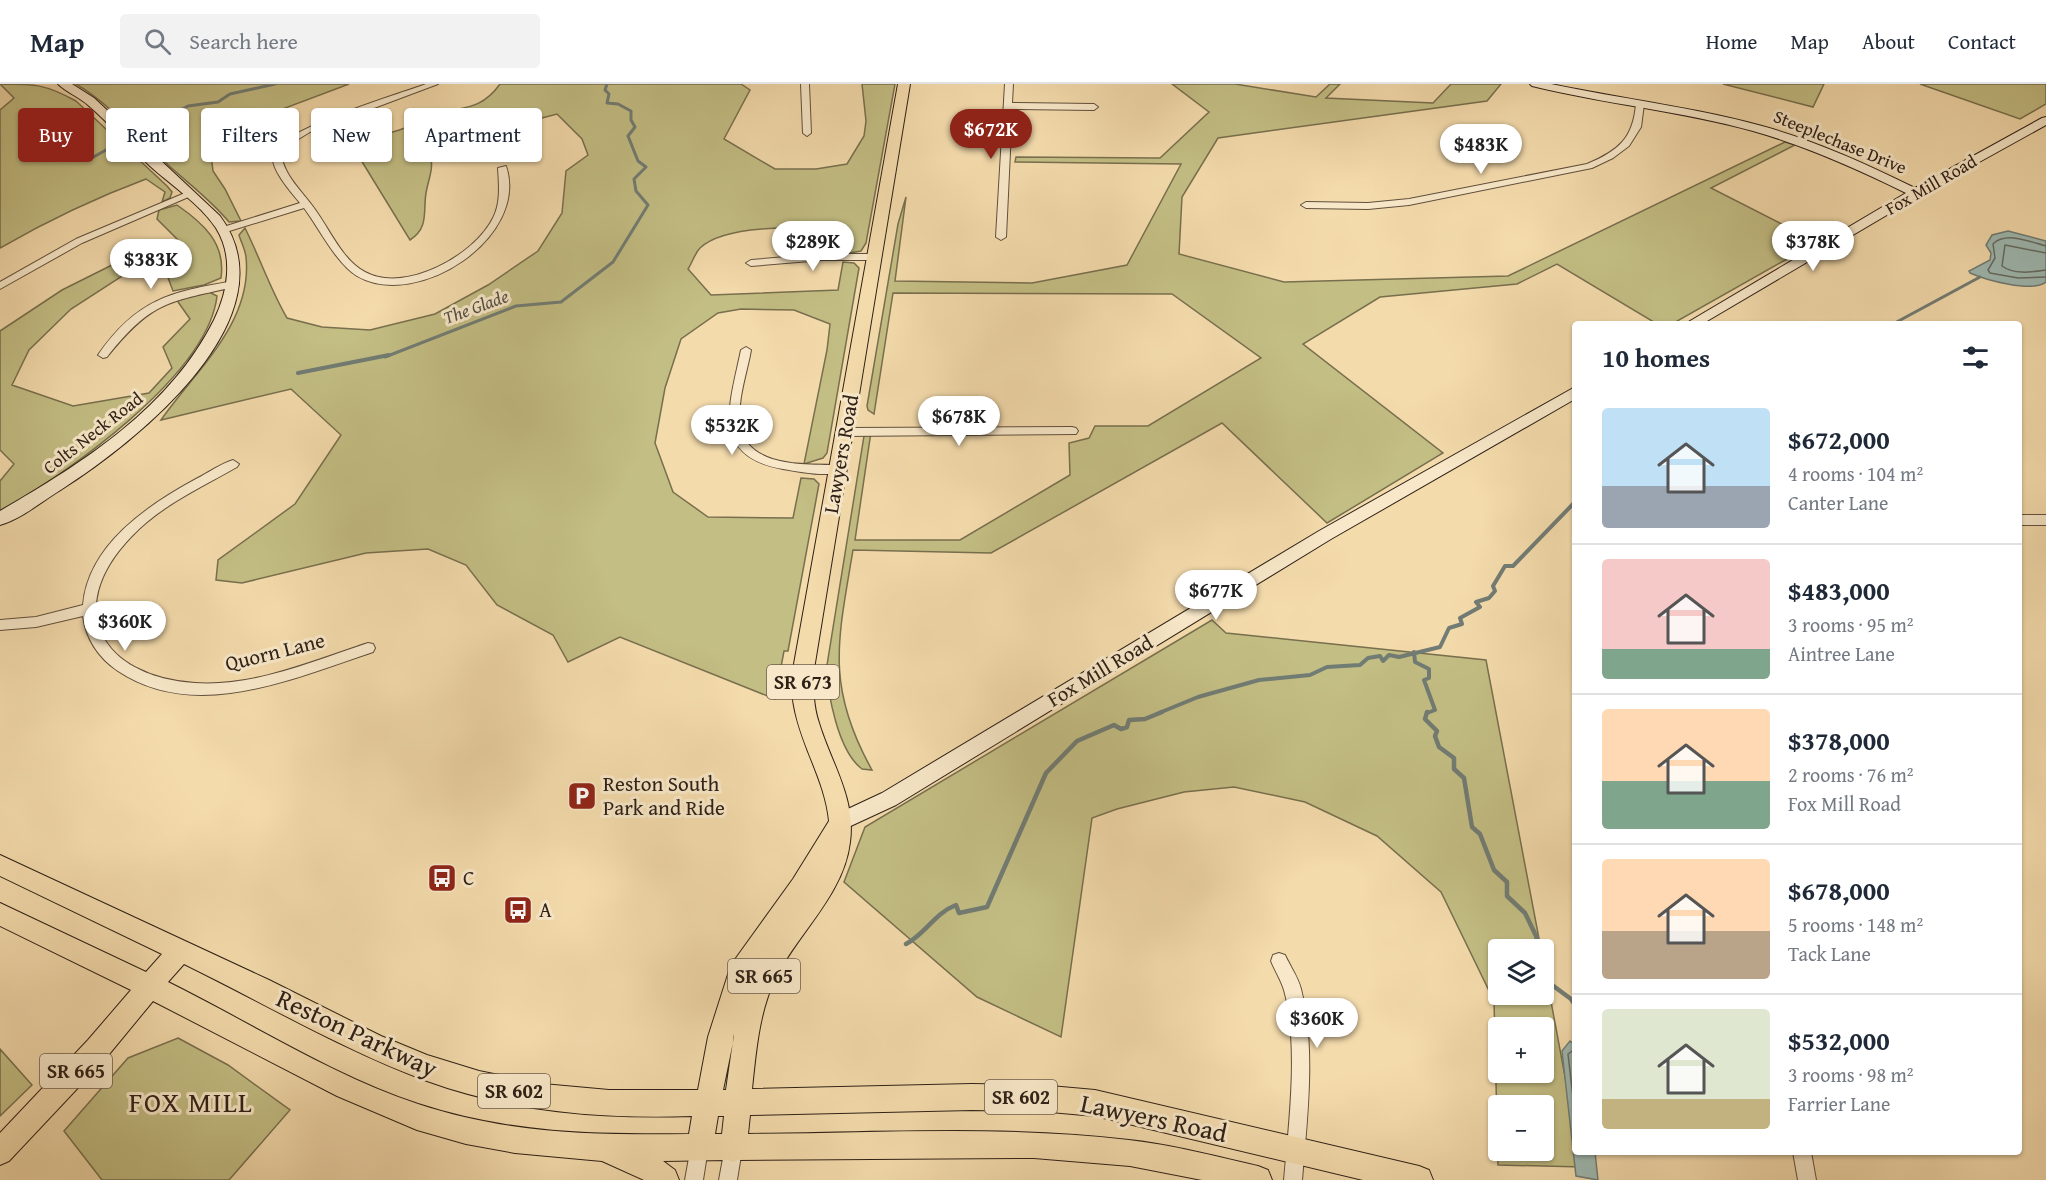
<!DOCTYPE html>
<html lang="en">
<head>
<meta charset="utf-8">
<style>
	:root { --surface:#fff; --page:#f2f2f3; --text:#1f2937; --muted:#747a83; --line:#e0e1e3; --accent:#8f2418 }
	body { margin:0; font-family:"Gentium Book Plus",serif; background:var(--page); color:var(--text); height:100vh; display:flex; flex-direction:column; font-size:22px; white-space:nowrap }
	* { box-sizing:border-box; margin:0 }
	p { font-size:20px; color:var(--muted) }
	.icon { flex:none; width:33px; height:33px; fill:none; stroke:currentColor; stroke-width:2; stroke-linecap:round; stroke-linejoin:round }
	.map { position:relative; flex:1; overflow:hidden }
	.side { position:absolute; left:1572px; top:237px; width:450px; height:834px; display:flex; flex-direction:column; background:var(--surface); border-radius:6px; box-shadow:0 2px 4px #0004 }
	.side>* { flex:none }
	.top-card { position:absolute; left:18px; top:24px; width:570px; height:54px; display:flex; gap:12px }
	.buttons { position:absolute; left:1488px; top:855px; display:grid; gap:12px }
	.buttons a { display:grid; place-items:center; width:66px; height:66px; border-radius:6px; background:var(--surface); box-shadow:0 2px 4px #0004; font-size:30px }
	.price { position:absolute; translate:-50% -51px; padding:0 14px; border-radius:21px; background:#fff; color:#222; font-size:20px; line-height:39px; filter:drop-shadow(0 2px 3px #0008) }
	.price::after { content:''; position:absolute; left:50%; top:36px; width:18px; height:14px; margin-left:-9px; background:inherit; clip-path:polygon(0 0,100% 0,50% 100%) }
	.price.on { background:var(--accent); color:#fff }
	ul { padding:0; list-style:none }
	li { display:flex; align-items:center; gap:18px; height:150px; padding:0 30px }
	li+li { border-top:2px solid var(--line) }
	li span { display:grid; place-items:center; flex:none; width:168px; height:120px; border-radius:6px; color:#555 }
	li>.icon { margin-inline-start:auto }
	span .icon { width:72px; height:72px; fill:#fffc; stroke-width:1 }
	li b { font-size:26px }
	h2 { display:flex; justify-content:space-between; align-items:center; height:72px; padding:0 30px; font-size:26px }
	.tag { padding:0 21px; border-radius:6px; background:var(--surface); box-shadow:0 2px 4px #0004; font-size:21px; line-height:54px }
	.tag.on { background:var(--accent); color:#fff }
	header { display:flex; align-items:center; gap:36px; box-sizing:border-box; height:84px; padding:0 30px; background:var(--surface); border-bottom:2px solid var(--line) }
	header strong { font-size:28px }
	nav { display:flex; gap:33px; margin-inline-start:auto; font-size:21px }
	.search { width:420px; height:54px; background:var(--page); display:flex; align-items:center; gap:15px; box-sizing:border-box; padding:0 21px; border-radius:6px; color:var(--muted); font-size:22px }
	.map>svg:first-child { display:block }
	.green { fill:#c3be84; stroke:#786f4e; stroke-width:1.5; fill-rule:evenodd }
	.water { fill:#9eb9b2; stroke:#717c74; stroke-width:1.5 }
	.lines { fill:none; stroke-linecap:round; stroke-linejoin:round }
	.shore { stroke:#666c64; stroke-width:1.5 }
	.stream-far2 { stroke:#717c74; stroke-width:3 }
	.stream-far1 { stroke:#717c74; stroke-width:4 }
	.stream { stroke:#717c74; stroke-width:4.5 }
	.street-casing { stroke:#604f3c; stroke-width:2 }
	.secondary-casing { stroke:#2e2017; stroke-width:2 }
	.primary-casing { stroke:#2e2017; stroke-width:2 }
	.street { fill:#f8e8c9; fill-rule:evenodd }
	.secondary { fill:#f8e8c9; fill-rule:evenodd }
	.primary { fill:#f4dbac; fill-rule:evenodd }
	.labels { text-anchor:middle; stroke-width:6; stroke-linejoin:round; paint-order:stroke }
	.far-street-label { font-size:18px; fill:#2e2017; stroke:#f8e8c9 }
	.far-water-label { font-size:18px; font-style:italic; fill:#504e46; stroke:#f8e8c9 }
	.shield { fill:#f8e8c9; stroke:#6b5c4c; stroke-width:1.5 }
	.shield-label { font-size:20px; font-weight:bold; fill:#2e2017 }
	.street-label { font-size:21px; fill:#2e2017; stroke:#f8e8c9 }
	.poi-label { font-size:21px; fill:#2e2017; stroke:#f8e8c9; text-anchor:start }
	.near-street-label { font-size:26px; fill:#2e2017; stroke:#f8e8c9 }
	.near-quarter-label { font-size:28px; letter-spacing:1.5px; fill:#2e2017; stroke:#f8e8c9 }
</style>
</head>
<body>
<header>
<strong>Map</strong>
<div class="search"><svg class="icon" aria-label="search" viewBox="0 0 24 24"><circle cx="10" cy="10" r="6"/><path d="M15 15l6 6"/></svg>Search here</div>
<nav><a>Home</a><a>Map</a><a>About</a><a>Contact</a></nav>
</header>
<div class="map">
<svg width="2046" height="1096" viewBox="0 0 2046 1096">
	<rect width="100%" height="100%" fill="#f4dbac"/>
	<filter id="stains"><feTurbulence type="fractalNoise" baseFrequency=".00333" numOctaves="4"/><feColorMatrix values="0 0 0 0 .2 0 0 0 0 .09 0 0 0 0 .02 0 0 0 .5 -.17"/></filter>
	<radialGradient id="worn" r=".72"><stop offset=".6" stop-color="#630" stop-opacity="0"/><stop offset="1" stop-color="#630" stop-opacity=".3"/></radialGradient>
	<path class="green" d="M0,0C35,0 45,0 76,17L167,102L172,108L170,114L162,118L165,108L146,95C95,114 47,137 0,164V26L14,14Z
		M76,0H349L227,46L210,63L213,87L225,105L241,137L229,138C210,115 186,98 164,77C135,51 110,20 76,0Z
		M500,0H741L750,6L724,55L775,85H816L847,80L864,52L866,37L862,0H895L866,159L861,167L844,170L847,145C811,144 727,138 700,164C695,169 692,179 688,185L711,211L838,206L843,178L854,179L859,184L827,369L823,374L804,380L827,266L830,240L794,226L741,225L718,229L681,255L665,304L655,359L673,408L708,433L793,434L801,394L814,395L819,400L788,567H784L775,615L620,553L568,578L553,551L497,521L466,481L428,465L366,469L242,499L216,496L218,476L295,420L341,351L291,305L161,336C195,287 253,239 246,173C245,165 241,158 239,151L245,144C260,174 270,205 287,234L322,243L370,246L435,230L488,201L538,167L562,129L566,87L588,71L582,55L557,30L458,56L431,71C433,89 429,92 426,109C423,128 429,144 410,156L361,76L348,72L346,66C363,54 382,52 402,45C412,42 421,34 431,31C461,22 480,28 500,0Z
		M1172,0H1235L1316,13L1330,0H1340L1326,14L1433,19L1451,0H1501L1487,17L1218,54L1182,113L1179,170L1284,198L1508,192L1785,58L1795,61L1711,104L1817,158L1672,240H1657L1557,180L1517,200L1380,213L1303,260L1443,369L1327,439L1222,339L991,469L853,466C838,556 825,602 872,686L862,685C838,667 827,609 827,581L864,352L871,348L855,456H960L1070,391L1069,359L1089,354L1095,342H1148L1261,274L1172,210L893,209L874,330L868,326L867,322L898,140L906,113L895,197L1032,199L1127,181L1181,80L1015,78L1016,73L1160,74L1209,28Z
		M1723,0H1824L1813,23Z
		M1920,0H2046V20L2020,35Z
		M177,121C203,139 226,159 221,194L204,201L173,207L167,191L139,181L71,225L29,266L12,301L73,322L149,309L172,284L163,263L190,235L176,215L209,208L217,212C208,291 66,391 0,427V397L14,380L0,366V247L62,206L128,173L177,155L157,135L159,126Z
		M1212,536L1226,549L1486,576L1541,865L1498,866V910H1544V880L1575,1046V1068L1582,1083L1498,1081L1494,917L1441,808L1377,752L1305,718L1234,703L1184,708L1117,725L1092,734L1061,953L977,913L844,798L865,743ZM1498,944H1544V988H1498ZM1498,1022H1544V1066H1498Z
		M178,954L228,981L290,1026L229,1096H102L64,1047L128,974Z
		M0,965L32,1001L0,1032Z"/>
	<path class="water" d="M2008,147L2046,157V198C2032,209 1986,196 1970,189L1969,187L1990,176L1991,169L1986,161L1992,151Z
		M1570,957L1575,961V1068H1595L1598,1096L1576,1092L1562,967Z"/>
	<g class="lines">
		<path class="shore" d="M2046,162C2030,158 2006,147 1993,160L1995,174L1988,186L1990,189L2018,194L2046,193
			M2046,169L2005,161L2002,182C2014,191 2032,188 2046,186
			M1575,965L1568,970L1575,1030"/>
		<path class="stream-far2" d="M141,46L188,22L218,18L230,10L275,0
			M90,75L113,62
			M1893,240L1980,193
			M385,273L516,222L561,218L613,178L648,121L636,107L634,95L646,83L638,77L628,52L635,43L631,36V27L618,20L607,19L609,10L605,6L607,0"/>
		<path class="stream-far1" d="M298,289L389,271
			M1414,568L1415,578L1429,585V594L1424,596L1435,626L1427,629
			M1159,629L1198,613L1259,596L1310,591L1327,583L1360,581L1368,574L1380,572L1383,577L1389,571L1399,573L1440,563L1449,544L1462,540L1460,534L1480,523L1476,518L1489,514L1495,507L1493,502L1505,482H1513L1575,418"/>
		<path class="stream" d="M1427,628L1425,635L1437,647L1435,652L1439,663L1454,674V685L1464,694L1472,743L1480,750L1494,786L1507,798V812L1525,829L1537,854L1531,866
			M906,860C925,850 935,829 956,821L959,829L987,823L1046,689L1077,657L1114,641L1121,645L1127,643L1129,636L1145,635L1162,628
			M1544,895L1571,915L1575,921"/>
		<g class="street-casing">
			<path id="street" d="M426,0H438L310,48L287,62L281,70C284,92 302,107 314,124C329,144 342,176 365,188C405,210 475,171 493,134C501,119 499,100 498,84L506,82C530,153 417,227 357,192C336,179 319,144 304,124L226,148H220V144L300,119C292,109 270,85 273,71C277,46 400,10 426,0Z
				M801,0H809L811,49L807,52L803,49Z
				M1005,0H1013L1012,19L1094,20L1098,23L1094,26L1012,25L1006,153L1001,156L996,153Z
				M1640,17L1644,20L1641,43L1629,62L1613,74L1592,84L1409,121L1368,125L1306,124L1301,121L1306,118L1368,119L1409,115L1587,80C1618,67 1633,55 1636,20Z
				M185,109L193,111L82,159L0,205V198L76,155Z
				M822,170H875L880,173L875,176H822L751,182L746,179L751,176Z
				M234,197L239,200L238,202C170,218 153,215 107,273L103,274L98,271C137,215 170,208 234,197Z
				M746,263L751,266C747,289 737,316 740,340C746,384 805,380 838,381L844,385L842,388C825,393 800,388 783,385C709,372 730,320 741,266Z
				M1072,343L1076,344L1078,347L1076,350L845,352L839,348L845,344Z
				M233,376L239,380L237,383C200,404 160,422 131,453C61,526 103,593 195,599C254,603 313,577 368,559L373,560L375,564L373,568C295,594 195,639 118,587C99,574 86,555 83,532L36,543L0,546V536L36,533L83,521C88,461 148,421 196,395C208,389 220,380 233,376Z
				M2019,431H2046V441H2019Z
				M1279,869L1285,871C1290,882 1298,893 1301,905C1316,963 1307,1036 1302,1096H1284C1289,1040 1299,960 1284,906C1281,896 1275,887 1271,877L1273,871Z
				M699,1055L706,1057L708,1064L703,1096H685L692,1057Z
				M733,1056L740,1058L742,1065L737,1096H719L726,1058Z
				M1793,1068H1811L1816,1096H1798Z"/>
		</g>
		<g class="secondary-casing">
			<path id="secondary" d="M58,0H72L94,14L220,132C295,233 135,359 59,407C41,418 21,435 0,441V427C83,379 170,324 214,236C228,207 234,173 216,144C199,119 172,102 150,82C129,62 110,40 88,21C79,13 66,8 58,0Z
				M1530,0H1551C1622,15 1693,23 1762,42C1816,57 1866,80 1915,104L2042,34L2046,33V41L1936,102L1702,240H1685L1906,109C1857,85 1806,62 1753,47C1681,27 1605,20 1532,2Z
				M1575,303V315L1331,455L896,721L842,746L835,743L832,737L835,731L882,709L1319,447Z"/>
		</g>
		<g class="primary-casing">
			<path id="primary" d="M898,0H910L814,585C813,604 813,621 819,639C831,679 856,714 850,758C844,810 799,848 776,893C759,927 756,968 752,1005L972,1000L1039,1001L1095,1006L1419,1082L1429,1086L1433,1096H1363L1095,1032L1039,1027L972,1026L750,1031L748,1050C875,1049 1003,1041 1129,1056C1173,1061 1215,1072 1258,1082L1268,1086L1272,1096H1202L1130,1082L1034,1074L738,1076L733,1078L728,1076L663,1077L675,1086L679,1096H644L602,1077L515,1069L466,1060L417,1046L337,1012L153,917L106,974L9,1077L0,1081V1049L88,956L131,906L0,842V819L146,888L162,870L0,792V771L269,896L381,952L427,971L479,987L543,1000L609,1006H698L708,953L731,881L793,795L829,737C825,696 801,662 794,622C791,608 793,594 794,580ZM184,880C264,919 343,966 427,997C512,1028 602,1035 692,1032L689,1050C594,1051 509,1050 418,1020C331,991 251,939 168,898ZM734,950L726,1006H723L734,953ZM718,1032H724L722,1050H715Z"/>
		</g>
		<use href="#street" class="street"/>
		<use href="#secondary" class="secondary"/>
		<use href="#primary" class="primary"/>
	</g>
	<defs>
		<g id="parking-square" transform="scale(1.5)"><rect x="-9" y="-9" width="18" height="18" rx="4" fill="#8f2418" stroke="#f8e8c9"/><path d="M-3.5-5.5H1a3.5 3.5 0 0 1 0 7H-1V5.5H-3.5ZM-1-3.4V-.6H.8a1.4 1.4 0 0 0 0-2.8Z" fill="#fff"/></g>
		<g id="bus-square" transform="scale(1.5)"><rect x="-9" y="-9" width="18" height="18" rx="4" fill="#8f2418" stroke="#f8e8c9"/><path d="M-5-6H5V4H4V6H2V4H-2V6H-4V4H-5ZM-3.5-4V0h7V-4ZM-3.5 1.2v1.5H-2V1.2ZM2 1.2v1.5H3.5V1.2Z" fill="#fff"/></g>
	</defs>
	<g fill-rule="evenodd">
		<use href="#parking-square" x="582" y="712"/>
		<use href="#bus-square" x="442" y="794"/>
		<use href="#bus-square" x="518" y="826"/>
	</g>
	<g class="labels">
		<g class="far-street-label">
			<text transform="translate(1840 58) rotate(22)" y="6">Steeplechase Drive</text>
			<text transform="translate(1931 101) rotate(-30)" y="6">Fox Mill Road</text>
			<text transform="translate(93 349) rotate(-38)" y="6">Colts Neck Road</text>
		</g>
		<g class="far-water-label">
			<text transform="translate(476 223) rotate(-20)" y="6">The Glade</text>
		</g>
		<g class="shield">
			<rect x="767" y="581" width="72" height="34" rx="4.5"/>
			<rect x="728" y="875" width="72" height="34" rx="4.5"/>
			<rect x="40" y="970" width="72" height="34" rx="4.5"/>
			<rect x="478" y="990" width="72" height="34" rx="4.5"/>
			<rect x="985" y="996" width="72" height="34" rx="4.5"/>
		</g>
		<g class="shield-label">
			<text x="803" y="605">SR 673</text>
			<text x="764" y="899">SR 665</text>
			<text x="76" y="994">SR 665</text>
			<text x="514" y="1014">SR 602</text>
			<text x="1021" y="1020">SR 602</text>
		</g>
		<g class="street-label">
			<text transform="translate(841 370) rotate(-80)" y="7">Lawyers Road</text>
			<text transform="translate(275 568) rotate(-14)" y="7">Quorn Lane</text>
			<text transform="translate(1100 587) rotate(-31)" y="7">Fox Mill Road</text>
		</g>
		<g class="poi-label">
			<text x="603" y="707">Reston South<tspan x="603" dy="24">Park and Ride</tspan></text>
			<text x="463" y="801">C</text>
			<text x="539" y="833">A</text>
		</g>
		<g class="near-street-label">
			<text transform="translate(357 949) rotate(25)" y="9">Reston Parkway</text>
			<text transform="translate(1154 1034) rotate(12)" y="9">Lawyers Road</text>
		</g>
		<g class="near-quarter-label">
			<text x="191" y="1028">FOX MILL</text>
		</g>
	</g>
	<rect width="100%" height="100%" filter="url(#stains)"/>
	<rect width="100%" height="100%" fill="url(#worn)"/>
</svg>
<div class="buttons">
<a><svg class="icon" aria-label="layers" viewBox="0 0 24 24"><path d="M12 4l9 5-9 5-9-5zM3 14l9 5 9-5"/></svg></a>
<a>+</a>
<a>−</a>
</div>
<b class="price on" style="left:991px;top:76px">$672K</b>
<b class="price" style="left:1481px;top:91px">$483K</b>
<b class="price" style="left:813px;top:188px">$289K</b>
<b class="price" style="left:1813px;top:188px">$378K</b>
<b class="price" style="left:151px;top:206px">$383K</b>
<b class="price" style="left:959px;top:363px">$678K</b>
<b class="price" style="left:732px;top:372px">$532K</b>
<b class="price" style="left:1216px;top:537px">$677K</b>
<b class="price" style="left:125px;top:568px">$360K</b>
<b class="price" style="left:1317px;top:965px">$360K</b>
<div class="top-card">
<a class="tag on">Buy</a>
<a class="tag">Rent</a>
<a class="tag">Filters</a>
<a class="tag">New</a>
<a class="tag">Apartment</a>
</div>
<section class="side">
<h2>10 homes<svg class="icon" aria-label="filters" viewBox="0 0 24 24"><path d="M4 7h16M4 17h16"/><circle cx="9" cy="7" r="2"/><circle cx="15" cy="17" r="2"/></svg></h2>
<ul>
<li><span style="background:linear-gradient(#bfe0f5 65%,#9aa5b1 0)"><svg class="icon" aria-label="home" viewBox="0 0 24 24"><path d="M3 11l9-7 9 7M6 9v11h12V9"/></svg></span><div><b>$672,000</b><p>4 rooms · 104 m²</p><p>Canter Lane</p></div></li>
<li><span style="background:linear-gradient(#f6c9c9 75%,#7fa58c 0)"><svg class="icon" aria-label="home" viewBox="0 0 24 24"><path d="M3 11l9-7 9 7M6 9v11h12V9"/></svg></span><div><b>$483,000</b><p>3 rooms · 95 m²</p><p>Aintree Lane</p></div></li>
<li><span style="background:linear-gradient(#ffd9b3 60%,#7fa58c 0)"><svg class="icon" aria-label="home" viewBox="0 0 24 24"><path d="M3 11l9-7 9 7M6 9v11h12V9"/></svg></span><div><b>$378,000</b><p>2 rooms · 76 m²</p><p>Fox Mill Road</p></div></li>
<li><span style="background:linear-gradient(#ffd9b3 60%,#b9a48a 0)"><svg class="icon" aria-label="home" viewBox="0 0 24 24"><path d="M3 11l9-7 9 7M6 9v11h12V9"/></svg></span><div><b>$678,000</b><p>5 rooms · 148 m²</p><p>Tack Lane</p></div></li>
<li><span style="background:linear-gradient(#dfe7d0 75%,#c2b280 0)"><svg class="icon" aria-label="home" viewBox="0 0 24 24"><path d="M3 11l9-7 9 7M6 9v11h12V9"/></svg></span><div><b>$532,000</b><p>3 rooms · 98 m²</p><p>Farrier Lane</p></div></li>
</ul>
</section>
</div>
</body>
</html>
